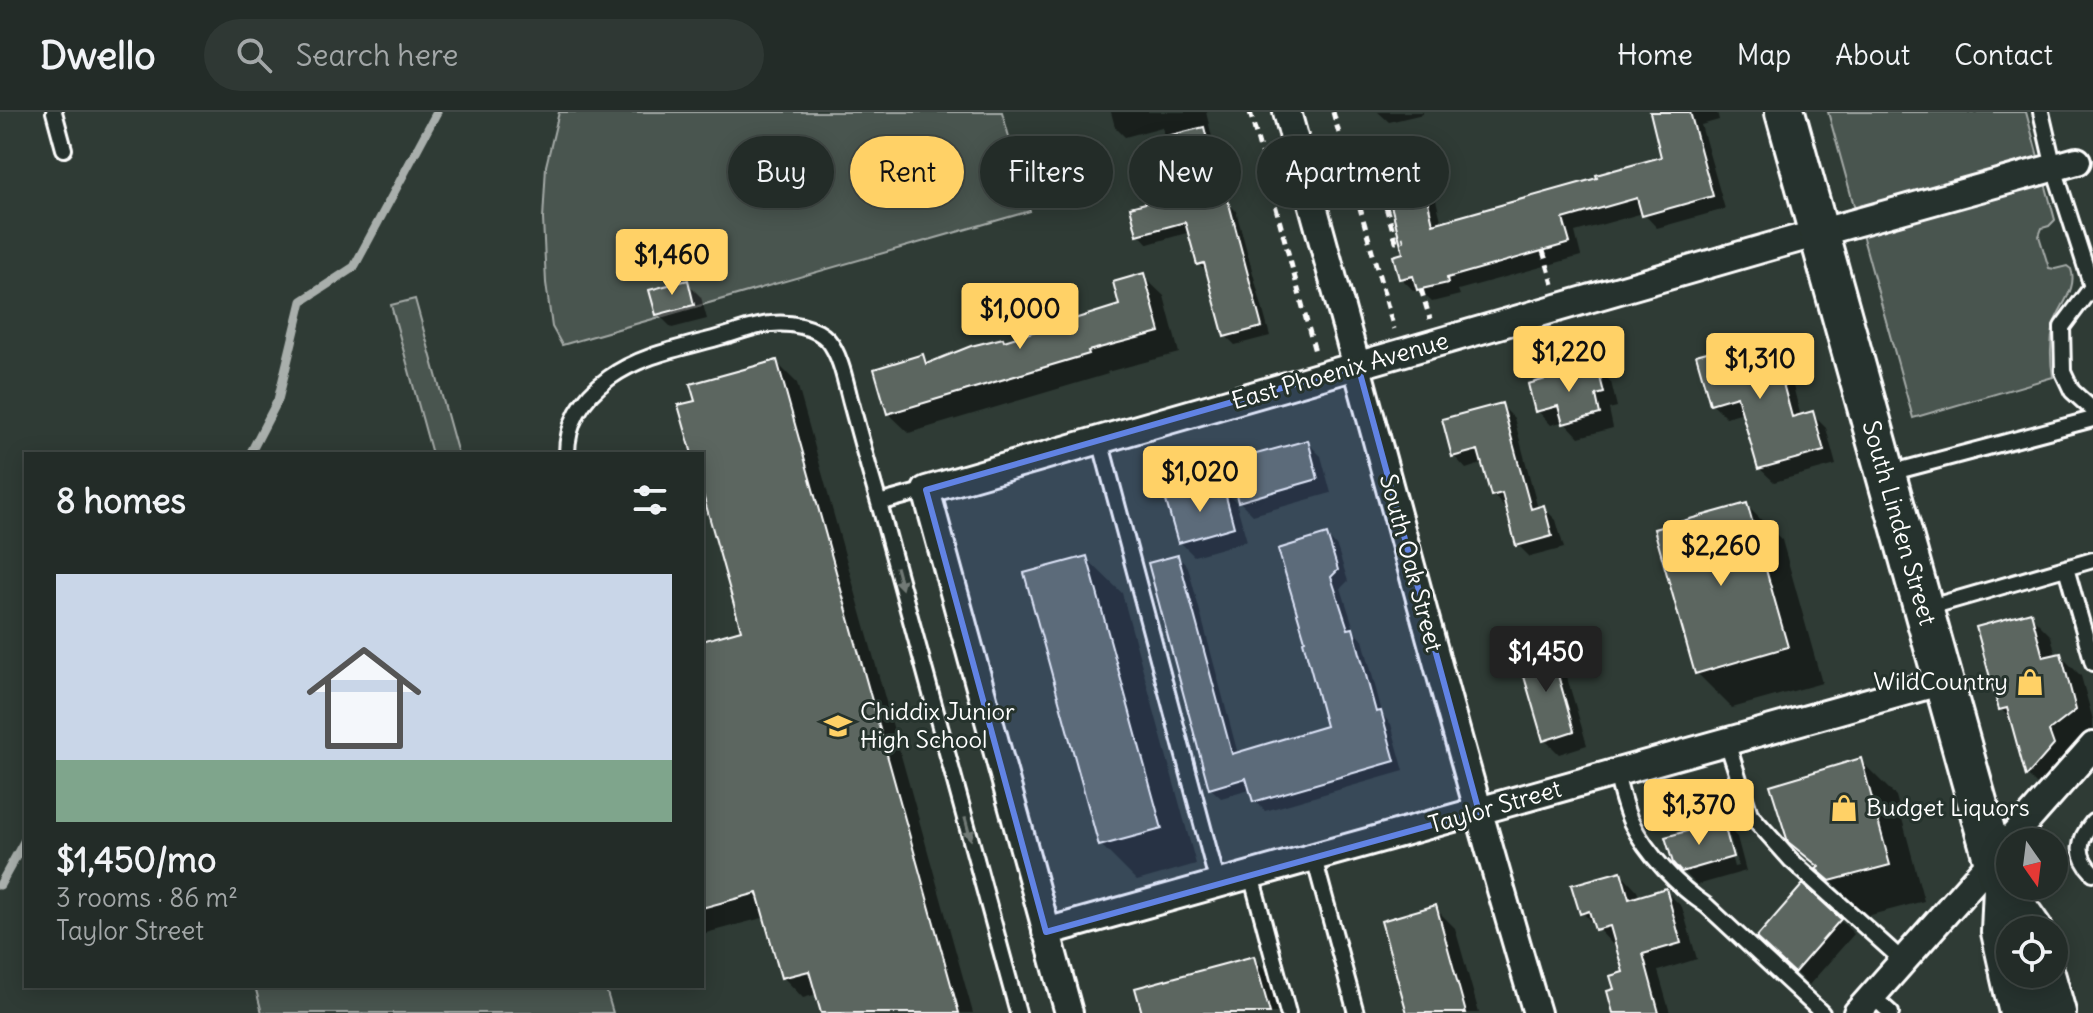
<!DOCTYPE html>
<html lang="en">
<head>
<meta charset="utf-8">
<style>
	:root { --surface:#232c28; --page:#2f3834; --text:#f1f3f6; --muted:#a3a7a8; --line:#404845; --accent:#ffd166 }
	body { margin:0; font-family:Delius,sans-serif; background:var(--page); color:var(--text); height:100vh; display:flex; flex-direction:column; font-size:30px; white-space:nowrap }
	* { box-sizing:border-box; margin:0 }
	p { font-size:26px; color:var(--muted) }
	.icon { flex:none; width:44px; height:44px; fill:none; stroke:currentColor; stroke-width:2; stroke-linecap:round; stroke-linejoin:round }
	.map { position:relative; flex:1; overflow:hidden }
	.drawer { position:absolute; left:24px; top:340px; width:680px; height:536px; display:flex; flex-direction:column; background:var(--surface); border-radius:0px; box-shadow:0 4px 20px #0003,0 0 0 2px var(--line) }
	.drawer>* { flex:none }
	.guide { position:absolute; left:728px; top:24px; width:760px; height:72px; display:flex; gap:16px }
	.needle { width:52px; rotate:166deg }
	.tools { position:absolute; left:1996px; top:716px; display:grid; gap:16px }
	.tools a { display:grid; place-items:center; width:72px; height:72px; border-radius:50%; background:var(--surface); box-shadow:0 4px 20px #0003,0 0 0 2px var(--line); font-size:40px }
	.price { position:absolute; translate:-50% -68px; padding:0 18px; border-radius:8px; background:var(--accent); color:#111; font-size:26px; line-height:52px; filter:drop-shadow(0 2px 4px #0008) }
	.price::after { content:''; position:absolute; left:50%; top:48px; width:24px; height:18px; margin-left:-12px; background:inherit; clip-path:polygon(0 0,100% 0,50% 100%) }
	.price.current { background:#222; color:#fff }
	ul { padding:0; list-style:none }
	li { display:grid; align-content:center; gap:16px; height:424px; padding:0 32px }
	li+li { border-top:2px solid var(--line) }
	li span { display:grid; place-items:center; height:248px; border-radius:0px; color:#555 }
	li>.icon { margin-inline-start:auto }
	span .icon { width:144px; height:144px; fill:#fffc; stroke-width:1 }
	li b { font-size:34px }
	h2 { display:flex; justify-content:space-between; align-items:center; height:96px; padding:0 32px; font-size:34px }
	.pill { padding:0 28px; border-radius:36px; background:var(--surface); box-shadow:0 4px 20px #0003,0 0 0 2px var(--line); font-size:28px; line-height:72px }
	.pill.current { background:var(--accent); color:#111 }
	header { display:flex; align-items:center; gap:48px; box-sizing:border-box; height:112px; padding:0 40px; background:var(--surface); border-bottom:2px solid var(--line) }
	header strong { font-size:38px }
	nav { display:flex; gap:44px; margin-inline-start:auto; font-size:28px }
	.search { width:560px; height:72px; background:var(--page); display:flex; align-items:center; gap:20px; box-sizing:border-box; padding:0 28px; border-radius:44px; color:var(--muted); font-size:30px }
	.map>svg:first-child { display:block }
	.green { fill:#4a544f; stroke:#a4aaa7; stroke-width:2 }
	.shadow { fill:#0007; fill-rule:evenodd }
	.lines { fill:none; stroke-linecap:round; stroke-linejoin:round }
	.stream { stroke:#a9afac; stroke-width:9 }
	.building { fill:#5b6661; stroke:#fff; stroke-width:2 }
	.service-casing { stroke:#fff; stroke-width:20 }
	.minor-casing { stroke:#fff; stroke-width:32 }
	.secondary-casing { stroke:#fff; stroke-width:44 }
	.path { stroke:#fff; stroke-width:5; stroke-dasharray:8 6; stroke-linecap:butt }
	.service { stroke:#26332d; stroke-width:14 }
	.minor { stroke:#26332d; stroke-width:26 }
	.secondary { stroke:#26332d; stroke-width:38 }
	.oneway { fill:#727a76 }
	.marked { fill:#6183e4; fill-opacity:0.2; stroke:#6183e4; stroke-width:6; stroke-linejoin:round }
	.labels { text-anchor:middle; stroke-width:6; stroke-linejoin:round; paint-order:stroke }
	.street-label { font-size:24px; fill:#fff; stroke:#26332d }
	.poi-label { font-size:24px; fill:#fff; stroke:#26332d; text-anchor:start }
</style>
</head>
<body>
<header>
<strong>Dwello</strong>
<div class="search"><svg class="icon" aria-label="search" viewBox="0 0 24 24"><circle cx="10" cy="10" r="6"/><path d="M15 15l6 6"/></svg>Search here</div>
<nav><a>Home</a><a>Map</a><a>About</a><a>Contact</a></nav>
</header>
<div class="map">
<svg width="2093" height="901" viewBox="0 0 2093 901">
	<rect width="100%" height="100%" fill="#2f3b35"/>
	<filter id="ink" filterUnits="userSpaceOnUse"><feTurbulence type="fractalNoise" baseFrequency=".0125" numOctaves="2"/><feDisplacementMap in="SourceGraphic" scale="16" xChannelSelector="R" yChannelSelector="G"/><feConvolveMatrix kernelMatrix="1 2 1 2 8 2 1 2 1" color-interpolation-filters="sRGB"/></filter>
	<g filter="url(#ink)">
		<path class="green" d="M559,0H1002L1030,99L562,233L552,215L546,171L543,107L546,54Z
			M1828,0H2026L2055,108L2049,114L2042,116L2039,124L2049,156L2055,157L2067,154L2071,157C2078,177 2060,193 2054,212C2050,230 2050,247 2053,265L1913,306Z
			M415,187L458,342H432L391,193Z
			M255,874H605L613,901H262Z"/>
		<path class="shadow" d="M1111,0H1206L1228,91L1236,99L1270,224L1235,233L1226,224L1208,161L1198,152L1190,120L1148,132L1139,122L1180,84L1162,15L1125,25L1115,15Z
			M1378,0H1423V2L1389,10Z
			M1652,0H1717L1719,8L1701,13L1725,97L1657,116L1643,101L1575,120L1581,144L1458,178L1460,183L1432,190L1419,178L1414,179L1401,166L1422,71L1435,84L1442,112L1664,46Z
			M1143,164L1164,184L1179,241L1107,260L1108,262L909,321L888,301L922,245L930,252L1003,228L1005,230L1121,195Z
			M687,171L701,185L707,207L672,216L658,202Z
			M1770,225L1784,239L1801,305L1812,302L1826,316L1836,353L1774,370L1759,356L1744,300L1726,305L1712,291Z
			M776,250L797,271L973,901H823L817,882L803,886L783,865L766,805L702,822V531L743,519L702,372V342H694L698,290Z
			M1597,256L1611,270L1617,295L1609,297L1613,316L1579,325L1564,309L1551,313L1537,298Z
			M1501,293L1514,306L1538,397L1543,395L1556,408L1564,436L1530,445L1518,433L1508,394L1505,395L1493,383L1484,351L1466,357L1454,344Z
			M1307,330L1321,344L1331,381L1253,403L1239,389Z
			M1222,376L1236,390L1247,429L1194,444L1180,430Z
			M1746,393L1782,428L1822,571L1732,596L1697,561Z
			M1327,424L1337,435L1348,469L1341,476L1355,520L1363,528L1383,604L1391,612L1404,659L1265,699L1255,689L1250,678L1221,686L1210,676L1178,445L1188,455L1238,642L1328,615Z
			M1086,446L1122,481L1196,752L1137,769L1101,733Z
			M2030,503L2051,524L2056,544L2060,543L2081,564L2093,608V622L2069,640L2073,655L2048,684L2028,664L2013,609L2001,597Z
			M1549,538L1563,552L1587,633L1559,642L1545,628Z
			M1860,648L1896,684L1924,789L1867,804L1790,729Z
			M1723,711L1737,725L1746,759L1697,773L1674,750ZM1726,725H1730L1738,754L1734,755Z
			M1621,761L1637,778L1639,786L1665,778L1682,795L1697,847L1658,859L1670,901H1615L1617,878L1626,862L1617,832L1613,833L1582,800Z
			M1435,796L1455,816L1479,901H1409Z
			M1840,808L1854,822L1809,873L1773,840Z
			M1254,846L1274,867L1284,901H1144Z"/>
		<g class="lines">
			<path class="stream" d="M250,342L278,288L302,189L354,155L437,0
				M0,773L26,726"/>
		</g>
		<path class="building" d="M1650,0H1690L1713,84L1642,104L1637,86L1563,107L1570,131L1447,166L1448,171L1417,178L1413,164L1399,167L1393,144L1403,141L1387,77L1423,69L1433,112L1597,66L1596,63L1661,45Z
			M1204,15L1222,89L1228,88L1262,215L1224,225L1204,151L1197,153L1185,110L1137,123L1130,95L1177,83L1163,25Z
			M1144,161L1160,220L1088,239L1089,242L887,302L874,257L923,242L926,252L971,234L1003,226L1004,229L1119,193L1113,170Z
			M688,168L694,193L656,203L649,178Z
			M1770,223L1792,305L1813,299L1824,339L1758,357L1737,284L1710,292L1696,243Z
			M777,248L959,901H821L809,859L781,866L757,781L702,796V529L741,518L702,379V342H692L678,293L695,289L690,272Z
			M1597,253L1604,281L1596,283L1600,302L1563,312L1558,294L1535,300L1528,272Z
			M1502,291L1531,397L1544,393L1552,424L1516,434L1502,381L1491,384L1478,338L1452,345L1442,307Z
			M1308,328L1318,367L1238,390L1227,350Z
			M1223,373L1234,415L1178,431L1166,389Z
			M1747,391L1788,535L1695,562L1654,417Z
			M1327,422L1338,458L1331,465L1348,517L1353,516L1376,600L1381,599L1395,649L1253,690L1246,666L1209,677L1148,451L1178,443L1232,642L1326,614L1303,529L1305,528L1278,437Z
			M1087,444L1162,717L1099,734L1024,461Z
			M2031,500L2043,545L2061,541L2076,598L2049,619L2054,633L2026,665L2007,596L1999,598L1976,515Z
			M1550,535L1574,619L1543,629L1518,544Z
			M1861,646L1890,753L1830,769L1816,757L1819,755L1788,730L1770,673Z
			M1723,709L1733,745L1681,760L1673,751L1665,725Z
			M1621,759L1629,787L1666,776L1681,831L1643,842L1659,901H1613L1607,879L1614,877L1610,864L1623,860L1610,814L1595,818L1589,799L1580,802L1571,773Z
			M1803,772L1841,807L1794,861L1756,826Z
			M1436,793L1466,901H1407L1381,809Z
			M1254,844L1270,901H1142L1135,876Z"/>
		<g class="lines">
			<g class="service-casing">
				<path id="service" d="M54,0L64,37
					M2041,0L2054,56L2093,178
					M2091,176L2062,215L2063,260L2072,279L2093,298
					M1100,328L1218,772
					M567,342C567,309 583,285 609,266C642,242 686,235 724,224C739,220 755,213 771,212C789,210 815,214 828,228C841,243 846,273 851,291C860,324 869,358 879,391L926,378
					M1886,362L2093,307
					M879,391L1018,901
					M2066,456L2093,551
					M1923,497L2093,448
					M1727,630L1750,702L1791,748L1903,849
					M1616,661C1620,677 1624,695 1631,710C1647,742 1677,774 1707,794L1822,901
					M2093,710C2078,728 2075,743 2093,761
					M1314,746L1356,901
					M1251,763L1288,901
					M1872,884L1891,901"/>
			</g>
			<g class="minor-casing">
				<path id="minor" d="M1287,0C1371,300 1448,602 1537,901
					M1046,820L1943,569
					M1069,901L926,378L1772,134L2077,49
					M1857,901L2093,634"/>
			</g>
			<g class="secondary-casing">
				<path id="secondary" d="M1785,0L1993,747L2003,775L2033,818
					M2003,775L2001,820L2010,860
					M2010,862L2019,901
					M2045,862L2056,901"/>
			</g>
			<path class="path" d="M1250,0L1315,240
				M1333,0L1394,217
				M1386,95L1396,129L1404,127
				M1543,139L1553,172
				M1421,177L1430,207"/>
			<use href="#service" class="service"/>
			<use href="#minor" class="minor"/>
			<use href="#secondary" class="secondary"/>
		</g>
		<defs><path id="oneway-solid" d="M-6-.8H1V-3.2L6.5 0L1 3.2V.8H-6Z" transform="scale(2)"/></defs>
		<g class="oneway">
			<use href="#oneway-solid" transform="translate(899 466) rotate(75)"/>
			<use href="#oneway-solid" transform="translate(968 717) rotate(75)"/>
		</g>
	</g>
	<path class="marked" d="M1358,254L1479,700L1046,820L926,378Z"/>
	<defs>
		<g id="shop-bare" transform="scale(2.16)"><path d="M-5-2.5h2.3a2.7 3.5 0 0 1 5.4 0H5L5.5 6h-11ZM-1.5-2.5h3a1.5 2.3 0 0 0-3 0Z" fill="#ffd166" stroke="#26332d" stroke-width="2.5" paint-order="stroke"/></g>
		<g id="school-bare" transform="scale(2.16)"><path d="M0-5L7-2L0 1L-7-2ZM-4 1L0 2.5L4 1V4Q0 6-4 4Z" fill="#ffd166" stroke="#26332d" stroke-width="2.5" paint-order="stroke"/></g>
	</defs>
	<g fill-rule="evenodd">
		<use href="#shop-bare" x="2030" y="570"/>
		<use href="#school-bare" x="838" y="614"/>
		<use href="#shop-bare" x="1844" y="696"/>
	</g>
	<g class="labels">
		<g class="street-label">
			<text transform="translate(1340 259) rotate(-16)" y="8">East Phoenix Avenue</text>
			<text transform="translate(1899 411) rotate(74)" y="8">South Linden Street</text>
			<text transform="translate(1411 451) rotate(75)" y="8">South Oak Street</text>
			<text transform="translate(1495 695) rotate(-16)" y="8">Taylor Street</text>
		</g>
		<g class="poi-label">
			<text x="2008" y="578" text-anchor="end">WildCountry</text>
			<text x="860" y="608">Chiddix Junior<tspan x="860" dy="28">High School</tspan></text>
			<text x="1866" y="704">Budget Liquors</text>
		</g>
	</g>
</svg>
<div class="tools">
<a><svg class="needle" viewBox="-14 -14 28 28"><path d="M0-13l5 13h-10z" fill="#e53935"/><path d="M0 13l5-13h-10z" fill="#a3a7a8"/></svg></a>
<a><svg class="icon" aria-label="locate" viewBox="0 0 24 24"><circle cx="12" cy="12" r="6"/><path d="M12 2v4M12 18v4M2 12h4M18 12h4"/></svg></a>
</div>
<b class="price" style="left:672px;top:185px">$1,460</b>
<b class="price" style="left:1020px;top:239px">$1,000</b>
<b class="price" style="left:1569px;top:282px">$1,220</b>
<b class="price" style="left:1760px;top:289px">$1,310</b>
<b class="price" style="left:1200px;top:402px">$1,020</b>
<b class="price" style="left:1721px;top:476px">$2,260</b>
<b class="price current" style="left:1546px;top:582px">$1,450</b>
<b class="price" style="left:1699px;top:735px">$1,370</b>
<div class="guide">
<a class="pill">Buy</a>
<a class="pill current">Rent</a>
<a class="pill">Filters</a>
<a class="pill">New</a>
<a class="pill">Apartment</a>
</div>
<section class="drawer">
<h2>8 homes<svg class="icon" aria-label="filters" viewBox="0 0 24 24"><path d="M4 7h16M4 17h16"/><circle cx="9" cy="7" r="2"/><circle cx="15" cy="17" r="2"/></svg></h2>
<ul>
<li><span style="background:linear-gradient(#c9d6e8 75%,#7fa58c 0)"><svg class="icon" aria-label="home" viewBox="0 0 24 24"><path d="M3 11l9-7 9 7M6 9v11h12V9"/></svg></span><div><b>$1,450/mo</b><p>3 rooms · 86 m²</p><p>Taylor Street</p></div></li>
</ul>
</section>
</div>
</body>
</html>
